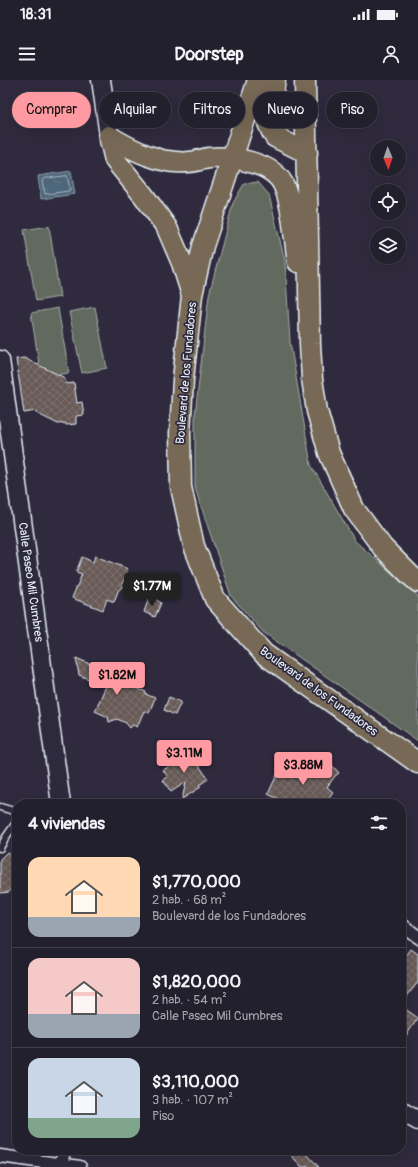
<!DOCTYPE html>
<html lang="es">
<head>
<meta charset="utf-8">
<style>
	:root { --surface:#23202e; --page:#2b2836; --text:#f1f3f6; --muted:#a3a3aa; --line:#403e4a; --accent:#ff9aa2 }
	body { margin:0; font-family:Pangolin,sans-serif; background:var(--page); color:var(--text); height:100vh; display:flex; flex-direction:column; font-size:15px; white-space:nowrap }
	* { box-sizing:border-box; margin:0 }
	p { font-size:13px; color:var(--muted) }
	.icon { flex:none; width:22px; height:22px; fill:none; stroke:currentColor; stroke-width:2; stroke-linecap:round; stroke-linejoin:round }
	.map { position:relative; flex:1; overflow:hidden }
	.details { position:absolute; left:12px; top:719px; width:394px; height:356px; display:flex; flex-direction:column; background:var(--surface); border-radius:16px; box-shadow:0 4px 16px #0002,0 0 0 1px var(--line) }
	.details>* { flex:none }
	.banner { position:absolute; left:12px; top:12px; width:394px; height:36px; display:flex; gap:8px }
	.needle { width:26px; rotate:178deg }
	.controls { position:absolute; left:370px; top:60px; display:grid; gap:8px }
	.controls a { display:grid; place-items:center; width:36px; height:36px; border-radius:50%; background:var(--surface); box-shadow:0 4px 16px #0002,0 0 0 1px var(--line); font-size:20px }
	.price { position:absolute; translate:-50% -34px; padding:0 9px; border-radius:4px; background:var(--accent); color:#111; font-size:13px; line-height:26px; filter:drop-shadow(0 1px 2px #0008) }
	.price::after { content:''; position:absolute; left:50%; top:24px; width:12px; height:9px; margin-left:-6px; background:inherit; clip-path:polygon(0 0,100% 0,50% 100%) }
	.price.current { background:#222; color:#fff }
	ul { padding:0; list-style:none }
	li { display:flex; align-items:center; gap:12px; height:100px; padding:0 16px }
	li+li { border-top:1px solid var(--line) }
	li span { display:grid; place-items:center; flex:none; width:112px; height:80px; border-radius:12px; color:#555 }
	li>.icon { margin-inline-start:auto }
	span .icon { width:48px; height:48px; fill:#fffc; stroke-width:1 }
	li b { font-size:17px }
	h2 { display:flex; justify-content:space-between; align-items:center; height:48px; padding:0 16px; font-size:17px }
	.chip { padding:0 14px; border-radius:18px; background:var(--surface); box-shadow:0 4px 16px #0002,0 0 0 1px var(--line); font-size:14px; line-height:36px }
	.chip.current { background:var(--accent); color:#111 }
	.status { display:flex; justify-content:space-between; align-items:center; height:28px; padding:0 20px; background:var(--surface); direction:ltr }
	.status svg { height:11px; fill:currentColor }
	header { display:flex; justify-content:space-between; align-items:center; height:52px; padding:0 16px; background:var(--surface); font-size:18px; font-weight:700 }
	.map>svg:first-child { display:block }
	.green { fill:#626b5e; stroke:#a5aeab }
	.water { fill:url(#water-ripples); stroke:#8c9eac }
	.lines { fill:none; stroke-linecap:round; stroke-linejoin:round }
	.shore { stroke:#aab9c5; stroke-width:1 }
	.building { fill:url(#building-cross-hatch); stroke:#e8f1f8 }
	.lane-casing { stroke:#e8f1f8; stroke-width:9 }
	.street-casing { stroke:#e8f1f8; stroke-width:15 }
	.secondary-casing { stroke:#e8f1f8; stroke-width:21 }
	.primary-casing { stroke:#e8f1f8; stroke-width:23 }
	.lane { stroke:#2f2a3d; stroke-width:6 }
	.street { stroke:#2f2a3d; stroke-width:12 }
	.secondary { stroke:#2f2a3d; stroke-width:18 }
	.primary { stroke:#776954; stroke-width:20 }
	.labels { text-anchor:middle; stroke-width:3.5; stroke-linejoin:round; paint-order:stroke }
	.street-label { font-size:12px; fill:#e8f1f8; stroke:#2f2a3d }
</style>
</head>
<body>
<div class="status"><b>18:31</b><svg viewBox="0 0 49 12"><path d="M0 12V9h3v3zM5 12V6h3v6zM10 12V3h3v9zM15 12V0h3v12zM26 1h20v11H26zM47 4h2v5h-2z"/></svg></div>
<header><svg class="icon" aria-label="menu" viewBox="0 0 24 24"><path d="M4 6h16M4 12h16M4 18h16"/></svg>Doorstep<svg class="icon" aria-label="person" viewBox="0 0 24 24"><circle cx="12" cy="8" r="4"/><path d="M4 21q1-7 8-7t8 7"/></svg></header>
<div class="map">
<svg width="418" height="1087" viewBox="0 0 418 1087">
	<defs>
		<pattern id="water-ripples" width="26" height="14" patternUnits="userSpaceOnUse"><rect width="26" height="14" fill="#4e6679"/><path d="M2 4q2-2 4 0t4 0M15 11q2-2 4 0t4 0" fill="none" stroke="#687c8d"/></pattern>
		<pattern id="building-cross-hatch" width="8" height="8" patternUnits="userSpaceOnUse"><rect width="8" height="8" fill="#675a56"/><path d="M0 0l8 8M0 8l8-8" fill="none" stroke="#7d726f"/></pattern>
	</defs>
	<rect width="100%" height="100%" fill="#2f2a3d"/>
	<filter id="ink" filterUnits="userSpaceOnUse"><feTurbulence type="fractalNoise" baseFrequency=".025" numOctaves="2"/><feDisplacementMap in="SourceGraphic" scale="8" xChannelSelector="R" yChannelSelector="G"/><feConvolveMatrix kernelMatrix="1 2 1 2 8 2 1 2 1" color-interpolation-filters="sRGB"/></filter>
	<g filter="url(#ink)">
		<path class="green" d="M258,102L269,115L285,181L290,262L311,385L355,461L418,516V661L263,552L231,516L195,408V335L209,215L233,123L244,104Z
			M49,146L60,217L36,221L24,150Z
			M95,227L107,288L82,293L69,232Z
			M58,228L69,293L41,297L31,233Z"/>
		<path class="water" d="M71,91L75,114L41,119L38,96Z"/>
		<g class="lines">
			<path class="shore" d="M67,96L70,109L69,111L46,114H45L42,101L43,99Z"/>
		</g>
		<path class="building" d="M24,278L65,298L66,304L74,303L77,323L82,322L84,335L76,336V344L66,345L65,343L58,344L36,333V331L24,333L16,279Z
			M95,476L128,489L122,504V507L118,511L114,522L107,519L103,530L72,518L82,494L76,492L82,477L93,482Z
			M150,515L161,523L155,537L144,532Z
			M76,578L111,593V594L131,602L130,605L146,612L145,614L155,618L149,633L144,631L137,647L133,645L130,648L126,643L117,639L109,642L108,637L95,631L106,606L79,595Z
			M169,617L181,622L175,635L164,630Z
			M188,669L208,699L199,705L201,707L182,719L186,702L171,712L163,700L168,697L163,690L170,686L168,682Z
			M329,682L339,693L335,696L327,707L333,712L324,724H288L268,714L281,686L289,690L290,687L311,697L314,693L318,696L322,688Z
			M7,772L17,781V809L10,810L9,812L0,813V779Z
			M411,869L418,874V902L401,924V883Z
			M401,926L418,938L401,963Z
			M286,1070H303L319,1087H302Z"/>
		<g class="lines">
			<g class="lane-casing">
				<path id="lane" d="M0,727L17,732
					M0,768L6,757L17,741"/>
			</g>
			<g class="street-casing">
				<path id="street" d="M401,844L418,857
					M0,1076L80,1087
					M60,1084L65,1070"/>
			</g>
			<g class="secondary-casing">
				<path id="secondary" d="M101,0L109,56
					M0,280L61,724
					M401,1031L418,1041"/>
			</g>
			<g class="primary-casing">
				<path id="primary" d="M258,0L203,166L192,215L183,300L180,353L181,407L194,466L215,519L264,574L418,683
					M275,0L268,43L272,52L275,57L307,73
					M305,0L310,264L312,299L317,331L329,373L354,429L383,468L411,496L418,502
					M109,56C127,67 146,77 167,81C174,82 182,83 188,82C195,82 202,79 209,78C231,76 272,82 283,104C293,124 294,159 298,182
					M109,56L115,80L144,116L167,148L182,183L192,215"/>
			</g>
			<use href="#lane" class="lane"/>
			<use href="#street" class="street"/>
			<use href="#secondary" class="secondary"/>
			<use href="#primary" class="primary"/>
		</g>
	</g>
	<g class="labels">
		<g class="street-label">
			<text transform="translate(186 293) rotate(-85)" y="4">Boulevard de los Fundadores</text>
			<text transform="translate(31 502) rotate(82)" y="4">Calle Paseo Mil Cumbres</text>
			<text transform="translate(319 611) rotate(36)" y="4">Boulevard de los Fundadores</text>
		</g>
	</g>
</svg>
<div class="controls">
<a><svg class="needle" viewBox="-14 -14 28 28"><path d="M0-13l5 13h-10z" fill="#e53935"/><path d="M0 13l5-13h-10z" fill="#a3a3aa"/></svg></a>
<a><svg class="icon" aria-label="locate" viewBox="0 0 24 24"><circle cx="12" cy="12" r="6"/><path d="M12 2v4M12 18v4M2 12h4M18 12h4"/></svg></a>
<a><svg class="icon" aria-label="layers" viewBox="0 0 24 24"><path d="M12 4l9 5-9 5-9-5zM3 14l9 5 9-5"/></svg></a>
</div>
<b class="price current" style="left:152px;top:527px">$1.77M</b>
<b class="price" style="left:117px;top:616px">$1.82M</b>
<b class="price" style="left:184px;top:694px">$3.11M</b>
<b class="price" style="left:303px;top:706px">$3.88M</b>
<div class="banner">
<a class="chip current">Comprar</a>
<a class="chip">Alquilar</a>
<a class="chip">Filtros</a>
<a class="chip">Nuevo</a>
<a class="chip">Piso</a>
</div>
<section class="details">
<h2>4 viviendas<svg class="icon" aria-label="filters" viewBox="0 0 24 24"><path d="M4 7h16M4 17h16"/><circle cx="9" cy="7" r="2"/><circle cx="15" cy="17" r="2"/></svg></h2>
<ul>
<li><span style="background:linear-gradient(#ffd9b3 75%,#9aa5b1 0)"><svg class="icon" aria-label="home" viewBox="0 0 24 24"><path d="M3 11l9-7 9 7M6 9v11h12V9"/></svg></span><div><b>$1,770,000</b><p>2 hab. · 68 m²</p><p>Boulevard de los Fundadores</p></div></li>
<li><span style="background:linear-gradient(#f6c9c9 70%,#9aa5b1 0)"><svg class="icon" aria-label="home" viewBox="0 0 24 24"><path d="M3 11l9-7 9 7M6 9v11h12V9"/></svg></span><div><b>$1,820,000</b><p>2 hab. · 54 m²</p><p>Calle Paseo Mil Cumbres</p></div></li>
<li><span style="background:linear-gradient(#c9d6e8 75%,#7fa58c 0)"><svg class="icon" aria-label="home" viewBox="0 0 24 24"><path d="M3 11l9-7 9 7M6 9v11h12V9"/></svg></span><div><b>$3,110,000</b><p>3 hab. · 107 m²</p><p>Piso</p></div></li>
</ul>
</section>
</div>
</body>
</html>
